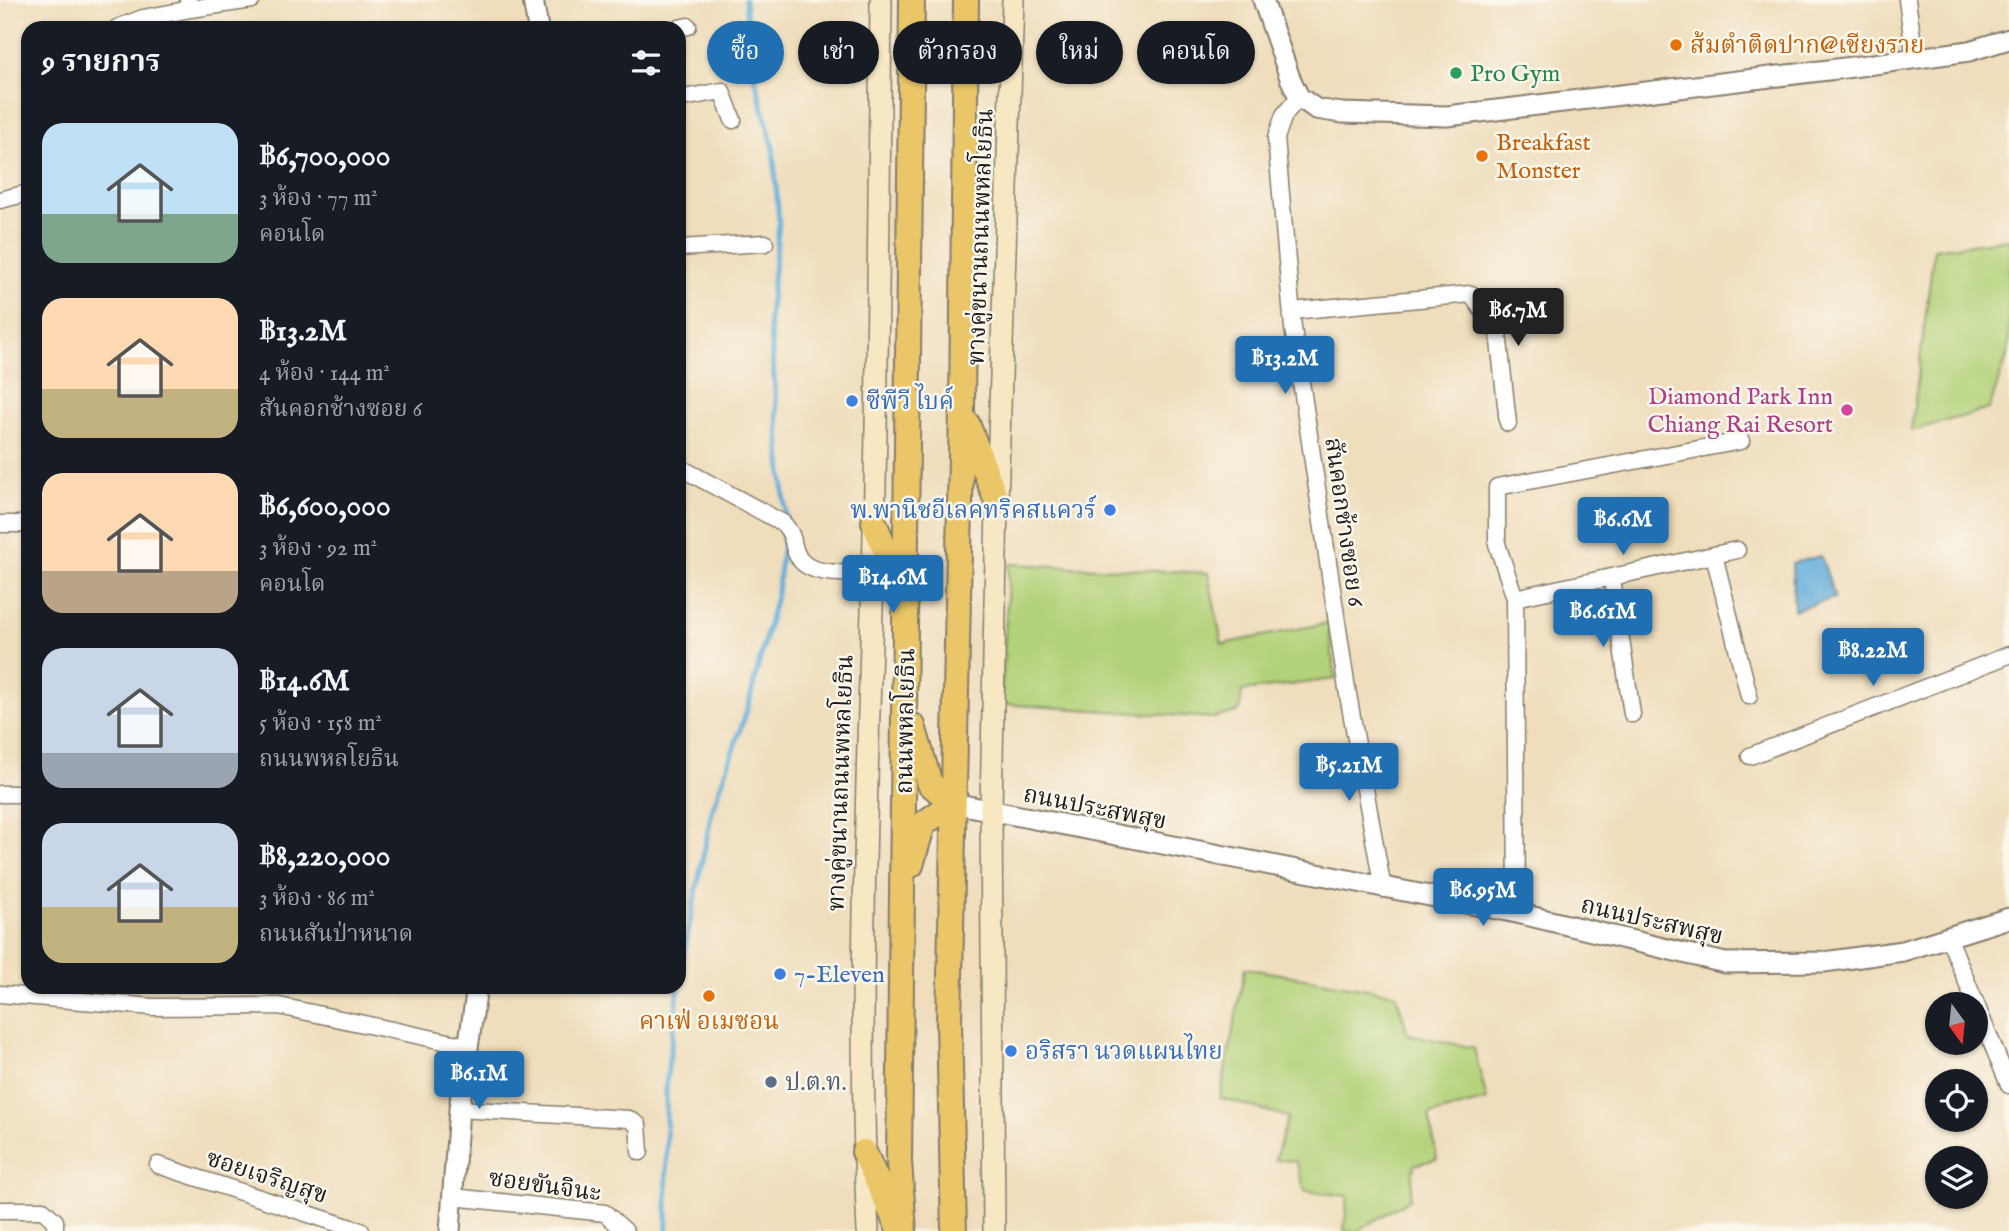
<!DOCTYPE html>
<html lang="th">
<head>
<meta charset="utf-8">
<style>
	:root { --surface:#171b24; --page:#20242c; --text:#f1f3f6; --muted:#9ea1a6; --accent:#1f6fb2 }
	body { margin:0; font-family:"IM FELL English","Noto Serif Thai",serif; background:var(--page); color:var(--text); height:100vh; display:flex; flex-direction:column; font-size:26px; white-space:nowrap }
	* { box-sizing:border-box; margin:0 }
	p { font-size:23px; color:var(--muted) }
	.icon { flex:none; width:38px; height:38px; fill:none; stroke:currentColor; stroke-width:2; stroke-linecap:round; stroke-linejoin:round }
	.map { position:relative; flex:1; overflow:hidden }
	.panel { position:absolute; left:21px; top:21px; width:665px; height:973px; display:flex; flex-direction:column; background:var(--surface); border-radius:21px; box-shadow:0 2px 5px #0004 }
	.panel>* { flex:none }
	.hud { position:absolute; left:707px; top:21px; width:665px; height:63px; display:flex; gap:14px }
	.needle { width:46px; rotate:165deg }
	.controls { position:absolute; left:1925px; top:992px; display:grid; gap:14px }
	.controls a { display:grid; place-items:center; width:63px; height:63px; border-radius:50%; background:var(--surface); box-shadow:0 2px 5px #0004; font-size:35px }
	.price { position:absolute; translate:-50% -60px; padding:0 16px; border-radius:7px; background:var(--accent); color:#fff; font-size:23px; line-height:46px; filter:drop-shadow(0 2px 4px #0008) }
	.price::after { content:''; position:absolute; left:50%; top:42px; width:21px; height:16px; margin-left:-10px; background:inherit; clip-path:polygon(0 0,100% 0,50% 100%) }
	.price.on { background:#222; color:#fff }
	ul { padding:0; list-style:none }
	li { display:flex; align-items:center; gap:21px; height:175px; padding:0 21px }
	li span { display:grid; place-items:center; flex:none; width:196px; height:140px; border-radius:21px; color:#555 }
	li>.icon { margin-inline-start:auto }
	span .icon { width:84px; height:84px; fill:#fffc; stroke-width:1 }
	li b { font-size:30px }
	h2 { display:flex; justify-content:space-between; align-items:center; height:84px; padding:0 21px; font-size:30px }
	.tag { padding:0 24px; border-radius:32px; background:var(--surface); box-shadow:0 2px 5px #0004; font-size:24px; line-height:63px }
	.tag.on { background:var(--accent); color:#fff }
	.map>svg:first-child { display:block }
	.green { fill:#b3d178; stroke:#68764a; stroke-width:2 }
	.water { fill:#5facd8; stroke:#3e647a; stroke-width:2 }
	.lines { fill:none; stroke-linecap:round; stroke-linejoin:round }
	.stream { stroke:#5facd8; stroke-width:5 }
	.minor-casing { stroke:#867c6c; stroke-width:19 }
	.tertiary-casing { stroke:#867c6c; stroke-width:23 }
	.secondary-casing { stroke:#867c6c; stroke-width:24 }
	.primary-casing { stroke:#867c6c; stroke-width:28 }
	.minor { stroke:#fff; stroke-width:16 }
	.tertiary { stroke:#fff; stroke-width:19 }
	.secondary { stroke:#f7e8c3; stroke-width:21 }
	.primary { stroke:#eac669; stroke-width:24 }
	.food-dot { fill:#e8710a; stroke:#fbf7ec; stroke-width:2.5 }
	.leisure-dot { fill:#2e9e5b; stroke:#fbf7ec; stroke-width:2.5 }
	.shop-dot { fill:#3f7fe0; stroke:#fbf7ec; stroke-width:2.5 }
	.hotel-dot { fill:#d1479c; stroke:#fbf7ec; stroke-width:2.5 }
	.service-dot { fill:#5c6f8a; stroke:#fbf7ec; stroke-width:2.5 }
	.labels { text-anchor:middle; stroke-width:5; stroke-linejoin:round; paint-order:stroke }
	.food-label { font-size:24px; fill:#c56008; stroke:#fbf7ec; text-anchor:start }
	.leisure-label { font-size:24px; fill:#27864d; stroke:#fbf7ec; text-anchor:start }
	.street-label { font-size:24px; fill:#1c1c1c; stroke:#fbf7ec }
	.hotel-label { font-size:24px; fill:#b23c85; stroke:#fbf7ec; text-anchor:end }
	.shop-label { font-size:24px; fill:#366cbe; stroke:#fbf7ec; text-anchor:start }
	.service-label { font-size:24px; fill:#4e5e75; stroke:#fbf7ec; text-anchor:start }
</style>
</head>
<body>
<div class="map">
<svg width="2009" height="1231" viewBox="0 0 2009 1231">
	<rect width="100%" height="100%" fill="#fbf7ec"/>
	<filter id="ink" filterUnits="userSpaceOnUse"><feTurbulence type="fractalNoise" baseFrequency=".0143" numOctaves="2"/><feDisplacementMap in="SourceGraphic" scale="14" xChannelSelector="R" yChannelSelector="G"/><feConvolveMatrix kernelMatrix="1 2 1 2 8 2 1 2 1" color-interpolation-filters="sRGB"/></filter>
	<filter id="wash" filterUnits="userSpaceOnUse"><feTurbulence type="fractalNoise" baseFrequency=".00686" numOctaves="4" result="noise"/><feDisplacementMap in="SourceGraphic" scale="28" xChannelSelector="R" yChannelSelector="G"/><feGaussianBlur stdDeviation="1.57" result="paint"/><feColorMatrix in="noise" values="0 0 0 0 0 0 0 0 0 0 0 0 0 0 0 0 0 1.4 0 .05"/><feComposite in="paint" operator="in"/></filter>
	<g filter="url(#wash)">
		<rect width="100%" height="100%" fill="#efddbb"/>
		<path class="green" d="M2009,239V350L1989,409L1911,431L1934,249Z
			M1009,564L1208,573L1222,644L1328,623L1336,679L1242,691L1240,711L1214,718L1001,704Z
			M1245,968L1396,994L1408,1034L1474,1048L1487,1100L1429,1115L1437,1159L1414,1165L1410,1199L1357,1231H1344L1348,1196L1305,1191L1296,1161L1275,1160L1288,1117L1220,1098Z"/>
		<path class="water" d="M1821,556L1835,598L1794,610L1792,563Z"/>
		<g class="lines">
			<path class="stream" d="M745,0L751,64L773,146L779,223L769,319L786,519
				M667,1231L666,1084L682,963L712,811L748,707L777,592L784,535"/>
		</g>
	</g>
	<g filter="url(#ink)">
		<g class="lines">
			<g class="minor-casing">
				<path id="minor" d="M188,0L191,9L252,0
					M1907,0L1915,58
					M117,28L143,18L191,9
					M679,28L688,26
					M1299,97L1284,115L1276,138L1293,328L1347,689L1383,889
					M679,101L683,98L722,91L733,120
					M0,200L28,193
					M679,248L765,243
					M1292,311L1471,294L1498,332L1508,423
					M679,467L783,523C798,540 790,545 799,558C810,577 853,573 873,574
					M0,524H28
					M1714,555L1749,696
					M1612,579L1632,714
					M1515,598L1737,550
					M1750,756L2009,655
					M0,794H28
					M1517,913L1515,598L1497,544V487L1741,441
					M1948,936L2009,1085
					M0,994L153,1007L279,1006L467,1046
					M459,1109L629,1119L638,1125L640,1152
					M158,1165L361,1231
					M453,1197L605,1213L625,1231
					M0,1210H43L55,1221V1231"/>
			</g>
			<g class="tertiary-casing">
				<path id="tertiary" d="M533,0L538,28
					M1263,0L1290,78L1299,97L1316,109L1342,113L1447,116L1845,68L1969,51L2009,39
					M953,803L1517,913L1725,963L1824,962L1903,951L2009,918
					M450,1231L459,1109L477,987"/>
			</g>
			<g class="secondary-casing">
				<path id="secondary" d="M868,1231C857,1012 867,794 873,575C878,384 879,192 881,0
					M994,1231L991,811L997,502L1013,0"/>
			</g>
			<g class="primary-casing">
				<path id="primary" d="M967,423L997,502
					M874,522L902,592
					M913,726L930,784L953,803
					M911,865L923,824L953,803
					M864,1152L898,1227
					M904,1231L899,1161L912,0
					M954,1231L949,1023L962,409L966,0"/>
			</g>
			<use href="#minor" class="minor"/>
			<use href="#tertiary" class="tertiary"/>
			<use href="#secondary" class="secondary"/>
			<use href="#primary" class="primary"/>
		</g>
	</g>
	<g class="food-dot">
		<circle cx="1676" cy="45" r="7"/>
		<circle cx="1482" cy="156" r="7"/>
		<circle cx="709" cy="996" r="7"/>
	</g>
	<circle class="leisure-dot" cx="1456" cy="73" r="7"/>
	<g class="shop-dot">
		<circle cx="852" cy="401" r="7"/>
		<circle cx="1110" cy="510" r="7"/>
		<circle cx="780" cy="974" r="7"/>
		<circle cx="1011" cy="1051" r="7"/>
	</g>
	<circle class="hotel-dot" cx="1847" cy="410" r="7"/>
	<circle class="service-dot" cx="771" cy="1082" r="7"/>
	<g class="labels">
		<g class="food-label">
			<text x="1690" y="53">ส้มตำติดปาก@เชียงราย</text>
			<text x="1496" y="150">Breakfast<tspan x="1496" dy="28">Monster</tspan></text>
			<text x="709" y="1029" text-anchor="middle">คาเฟ่ อเมซอน</text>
		</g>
		<g class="leisure-label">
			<text x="1470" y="81">Pro Gym</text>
		</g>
		<g class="street-label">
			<text transform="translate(980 237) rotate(-88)" y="8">ทางคู่ขนานถนนพหลโยธิน</text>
			<text transform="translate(1345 522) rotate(82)" y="8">สันคอกช้างซอย 6</text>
			<text transform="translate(905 721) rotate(-89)" y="8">ถนนพหลโยธิน</text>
			<text transform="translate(840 783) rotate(-88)" y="8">ทางคู่ขนานถนนพหลโยธิน</text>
			<text transform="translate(1095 807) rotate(11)" y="8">ถนนประสพสุข</text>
			<text transform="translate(1652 920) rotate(13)" y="8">ถนนประสพสุข</text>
			<text transform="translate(267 1176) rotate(18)" y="8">ซอยเจริญสุข</text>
			<text transform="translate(545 1185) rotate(8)" y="8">ซอยขันจินะ</text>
		</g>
		<g class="hotel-label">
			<text x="1833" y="404">Diamond Park Inn<tspan x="1833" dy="28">Chiang Rai Resort</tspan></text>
		</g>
		<g class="shop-label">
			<text x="866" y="409">ซีพีวี ไบค์</text>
			<text x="1096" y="518" text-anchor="end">พ.พานิชอีเลคทริคสแควร์</text>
			<text x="794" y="982">7-Eleven</text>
			<text x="1025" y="1059">อริสรา นวดแผนไทย</text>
		</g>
		<g class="service-label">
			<text x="785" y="1090">ป.ต.ท.</text>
		</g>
	</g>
</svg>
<div class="controls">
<a><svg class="needle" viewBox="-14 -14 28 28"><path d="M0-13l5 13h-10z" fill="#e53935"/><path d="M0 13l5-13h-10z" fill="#9ea1a6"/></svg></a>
<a><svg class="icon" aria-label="locate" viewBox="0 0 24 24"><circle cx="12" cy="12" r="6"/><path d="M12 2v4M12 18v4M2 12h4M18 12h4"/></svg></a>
<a><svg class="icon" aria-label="layers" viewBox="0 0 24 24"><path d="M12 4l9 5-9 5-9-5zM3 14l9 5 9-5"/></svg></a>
</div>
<b class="price on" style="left:1518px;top:348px">฿6.7M</b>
<b class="price" style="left:1285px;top:396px">฿13.2M</b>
<b class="price" style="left:1623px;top:557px">฿6.6M</b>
<b class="price" style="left:893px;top:615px">฿14.6M</b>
<b class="price" style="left:1603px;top:649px">฿6.61M</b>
<b class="price" style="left:1873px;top:688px">฿8.22M</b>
<b class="price" style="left:1349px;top:803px">฿5.21M</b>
<b class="price" style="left:1483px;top:928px">฿6.95M</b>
<b class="price" style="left:479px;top:1111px">฿6.1M</b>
<div class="hud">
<a class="tag on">ซื้อ</a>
<a class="tag">เช่า</a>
<a class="tag">ตัวกรอง</a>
<a class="tag">ใหม่</a>
<a class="tag">คอนโด</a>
</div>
<section class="panel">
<h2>9 รายการ<svg class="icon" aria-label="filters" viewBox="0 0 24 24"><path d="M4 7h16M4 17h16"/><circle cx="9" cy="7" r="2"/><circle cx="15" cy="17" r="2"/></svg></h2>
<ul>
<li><span style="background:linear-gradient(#bfe0f5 65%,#7fa58c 0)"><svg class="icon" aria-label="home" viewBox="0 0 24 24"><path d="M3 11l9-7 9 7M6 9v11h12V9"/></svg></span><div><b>฿6,700,000</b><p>3 ห้อง · 77 m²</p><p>คอนโด</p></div></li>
<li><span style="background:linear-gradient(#ffd9b3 65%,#c2b280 0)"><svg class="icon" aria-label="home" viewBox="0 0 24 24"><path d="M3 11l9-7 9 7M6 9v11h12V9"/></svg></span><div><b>฿13.2M</b><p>4 ห้อง · 144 m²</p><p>สันคอกช้างซอย 6</p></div></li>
<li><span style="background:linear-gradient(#ffd9b3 70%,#b9a48a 0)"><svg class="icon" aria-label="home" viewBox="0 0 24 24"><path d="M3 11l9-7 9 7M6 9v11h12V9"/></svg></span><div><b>฿6,600,000</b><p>3 ห้อง · 92 m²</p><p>คอนโด</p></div></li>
<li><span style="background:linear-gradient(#c9d6e8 75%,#9aa5b1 0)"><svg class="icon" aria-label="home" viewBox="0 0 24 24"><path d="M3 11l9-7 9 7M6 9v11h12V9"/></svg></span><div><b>฿14.6M</b><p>5 ห้อง · 158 m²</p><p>ถนนพหลโยธิน</p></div></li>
<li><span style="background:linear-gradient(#c9d6e8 60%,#c2b280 0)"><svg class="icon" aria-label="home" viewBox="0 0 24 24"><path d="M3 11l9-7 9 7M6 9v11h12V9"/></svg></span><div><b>฿8,220,000</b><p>3 ห้อง · 86 m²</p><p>ถนนสันป่าหนาด</p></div></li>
</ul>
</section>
</div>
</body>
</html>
